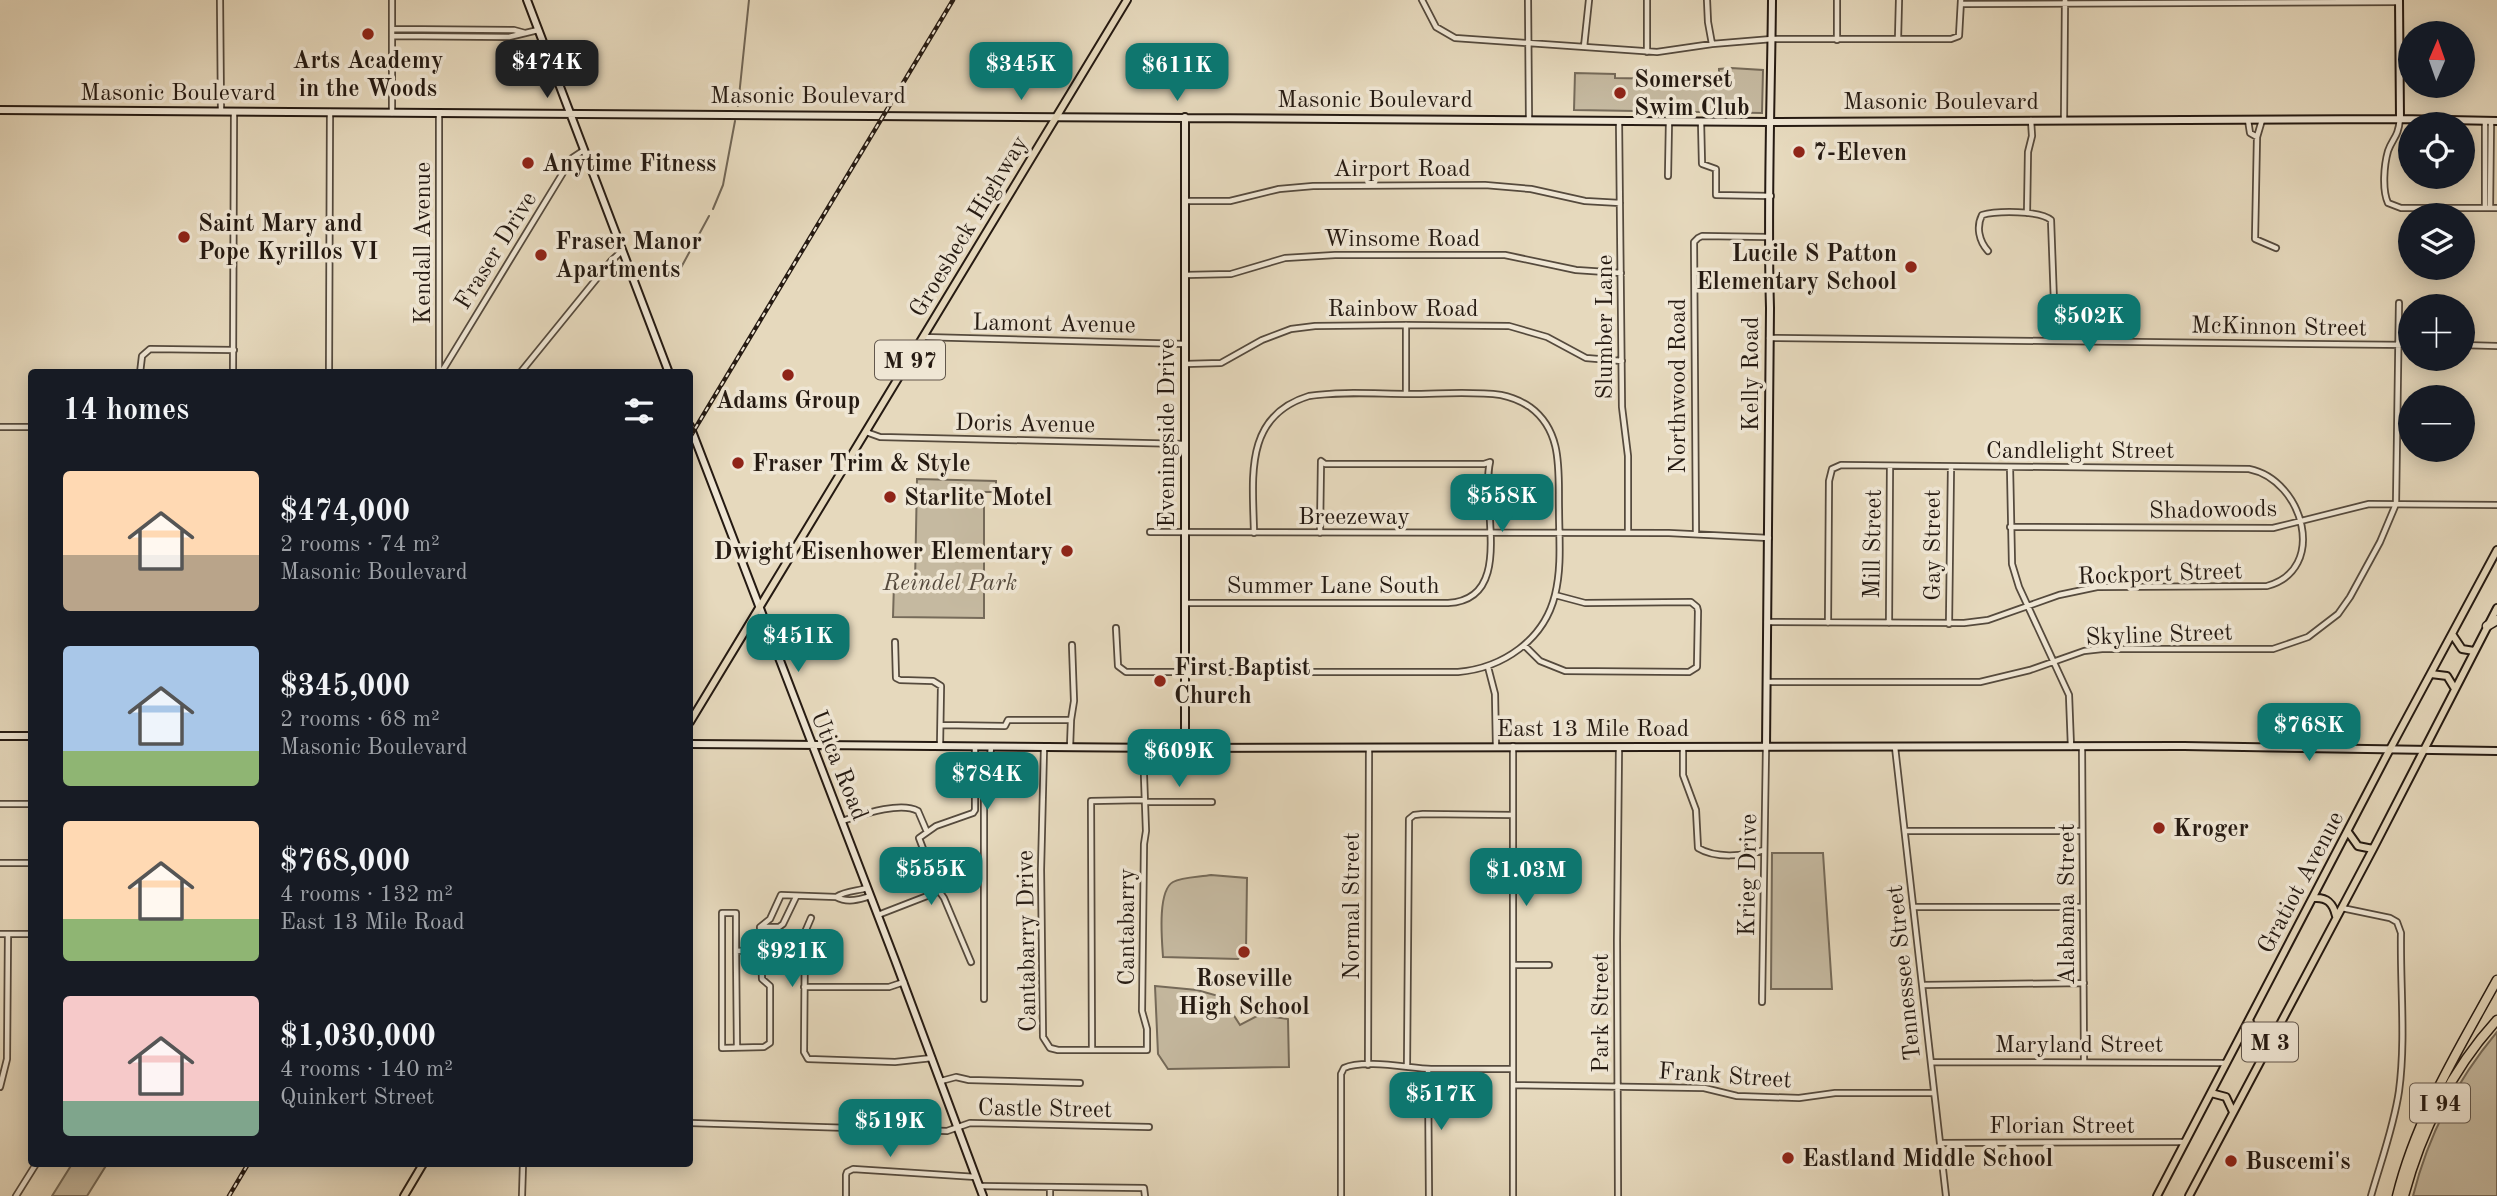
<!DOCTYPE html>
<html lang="en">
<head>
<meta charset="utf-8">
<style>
	:root { --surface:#171b24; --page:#242831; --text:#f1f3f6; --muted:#9ea1a6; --accent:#0f766e }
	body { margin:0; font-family:"Old Standard TT",serif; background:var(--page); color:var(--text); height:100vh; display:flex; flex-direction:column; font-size:26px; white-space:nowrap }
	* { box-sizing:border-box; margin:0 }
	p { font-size:23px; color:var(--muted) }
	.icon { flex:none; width:38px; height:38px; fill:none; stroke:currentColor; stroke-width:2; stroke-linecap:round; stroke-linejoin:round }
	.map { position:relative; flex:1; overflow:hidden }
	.sheet { position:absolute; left:28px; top:369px; width:665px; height:798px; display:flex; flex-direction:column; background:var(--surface); border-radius:7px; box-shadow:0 4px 18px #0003 }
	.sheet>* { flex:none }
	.needle { width:46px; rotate:2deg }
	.buttons { position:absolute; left:2398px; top:21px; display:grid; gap:14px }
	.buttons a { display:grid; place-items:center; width:77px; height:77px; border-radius:50%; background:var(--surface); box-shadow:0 4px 18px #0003; font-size:35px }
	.price { position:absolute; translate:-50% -60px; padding:0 16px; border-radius:14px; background:var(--accent); color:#fff; font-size:23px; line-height:46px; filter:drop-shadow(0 2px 4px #0008) }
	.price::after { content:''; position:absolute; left:50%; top:42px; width:21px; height:16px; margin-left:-10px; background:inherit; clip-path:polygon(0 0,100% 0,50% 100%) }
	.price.active { background:#222; color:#fff }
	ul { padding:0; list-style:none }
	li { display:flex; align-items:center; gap:21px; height:175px; padding:0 35px }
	li span { display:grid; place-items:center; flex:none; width:196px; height:140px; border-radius:7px; color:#555 }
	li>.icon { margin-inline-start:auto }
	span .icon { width:84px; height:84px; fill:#fffc; stroke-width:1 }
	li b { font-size:30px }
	h2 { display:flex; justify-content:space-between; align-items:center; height:84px; padding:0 35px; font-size:30px }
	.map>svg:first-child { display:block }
	.green { fill:#c5b9a0; stroke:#756a59; stroke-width:2 }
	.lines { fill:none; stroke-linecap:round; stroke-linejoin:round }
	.stream { stroke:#716656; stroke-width:2 }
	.street-casing { stroke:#554a3d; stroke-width:8 }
	.secondary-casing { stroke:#251a12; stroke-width:10 }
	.primary-casing { stroke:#251a12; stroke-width:10 }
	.highway-casing { stroke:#251a12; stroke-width:11 }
	.street { stroke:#efe6d4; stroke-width:4.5 }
	.secondary { stroke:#efe6d4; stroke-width:6 }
	.primary { stroke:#e6d9bd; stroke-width:6 }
	.highway { stroke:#e6d9bd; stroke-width:8 }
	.rail-casing { stroke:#251a12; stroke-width:4.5 }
	.rail { stroke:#efe6d4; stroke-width:2; stroke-dasharray:5; stroke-linecap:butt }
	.poi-dot { fill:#8f2418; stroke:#efe6d4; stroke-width:2.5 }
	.labels { text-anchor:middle; stroke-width:7; stroke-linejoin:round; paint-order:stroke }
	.shield { fill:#efe6d4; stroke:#62574c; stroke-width:2 }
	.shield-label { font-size:23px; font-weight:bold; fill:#251a12 }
	.poi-label { font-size:24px; font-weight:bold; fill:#251a12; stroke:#efe6d4; text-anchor:start }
	.street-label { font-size:24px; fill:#251a12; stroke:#efe6d4 }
	.park-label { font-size:24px; font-style:italic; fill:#554a3d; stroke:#efe6d4 }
</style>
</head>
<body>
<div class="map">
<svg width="2497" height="1196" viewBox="0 0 2497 1196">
	<rect width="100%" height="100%" fill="#e6d9bd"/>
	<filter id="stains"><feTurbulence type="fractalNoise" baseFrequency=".00286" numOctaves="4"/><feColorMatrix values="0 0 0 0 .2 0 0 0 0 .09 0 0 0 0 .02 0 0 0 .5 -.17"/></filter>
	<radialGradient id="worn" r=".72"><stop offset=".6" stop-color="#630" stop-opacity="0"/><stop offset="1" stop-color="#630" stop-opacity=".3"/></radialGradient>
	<path class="green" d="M1731,68L1763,70L1762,113L1574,110L1575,73L1615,74V78L1719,80V69Z
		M917,479L996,481V492H984V618L893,617L894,583L915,582Z
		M1772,853H1823L1832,989H1771Z
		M1211,875L1247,878L1246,952L1238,959L1163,957C1162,941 1157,891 1173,882C1182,877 1200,877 1211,875Z
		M1155,986L1197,990L1222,997L1240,1025L1259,1015L1288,1019L1289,1067L1168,1069L1158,1054Z
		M2497,1032V1196H2413C2428,1136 2457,1080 2497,1032Z
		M72,1164H107L87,1196H52Z"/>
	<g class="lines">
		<path class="stream" d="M738,106L749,0
			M713,209L723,185L735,121
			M677,275L709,216"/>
		<g class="street-casing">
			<path id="street" d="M220,0L221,111
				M392,0V113
				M1422,0L1436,27L1455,38L1657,52L1712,44L1772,39H1951L1959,36L1961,0
				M1528,0L1529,119
				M1707,0L1708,22L1712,44
				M1961,4L2399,2
				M392,29L514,30L525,33
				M392,36L509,37L538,30
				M1898,39L1899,0
				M1837,40V0
				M1584,47L1589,0
				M1647,52V0
				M439,113V373
				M2400,119C2398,138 2393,137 2388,151C2384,165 2382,190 2388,203L2401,208H2497
				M2064,120L2065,0
				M2248,120L2250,133L2257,137
				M2262,120L2257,137L2255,239L2276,248
				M1619,121L1622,407L1628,456V533
				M1701,121L1702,164L1716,169V195L1771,196
				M1668,176L1669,121
				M1185,201H1230L1279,189L1313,186L1485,185L1531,189L1585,201L1620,203
				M2485,208V121
				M2490,208L2491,121
				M2027,213L2028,152L2032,136L2031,120
				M1988,251C1979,241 1976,227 1982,215C1996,211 2040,210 2051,220L2054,302L2051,341
				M1185,275L1231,274L1285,258L1335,255H1505L1576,270L1621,273
				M923,337L1185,344
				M1769,338L2410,345
				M2462,345L2497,346
				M1185,364L1221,363L1262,340L1291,329L1315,326L1406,325L1509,326L1547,337L1586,358L1622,361
				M140,373L142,356L150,349L234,350
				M233,373L234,112
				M329,373L330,112
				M441,373L572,158L584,150
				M520,373L611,261L622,251
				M1406,394V325
				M0,427H32
				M866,432L880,437L1185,444
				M2010,467L2012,564L2019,587L2069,695L2071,747
				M2010,527L2273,528L2369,504L2497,505
				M1150,532L1669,533L1769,538
				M1696,534L1694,242L1698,238L1702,236L1768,237
				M1185,603H1448C1516,600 1480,505 1490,462L1484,464H1325L1321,461L1320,533
				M1767,622L1964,623L1988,620L2059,595L2097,587L2267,586C2328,570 2304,480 2249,469L1841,465L1832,469L1829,481L1828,623
				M1889,623L1890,466
				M1949,624L1951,467
				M1116,628L1118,666L1126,672H1458C1503,668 1544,640 1555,595C1562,567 1559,537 1559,510C1558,473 1564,432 1530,407C1521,401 1511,397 1501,395C1471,391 1440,394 1410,394C1377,394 1342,391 1309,396C1243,416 1253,478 1254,533
				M895,642L896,678L900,680L933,681L941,686L940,746
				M1524,645L1540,661L1565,671L1689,672L1697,667L1698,611L1697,607L1691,602L1585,603L1555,595
				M1488,667L1495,694L1496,747
				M1767,682H1980L2030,670L2084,651L2102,649H2273L2308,637L2338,614L2350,597L2380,542L2396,504L2399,303
				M941,725L1005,726L1008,720H1071
				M2082,746L2084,1061
				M1070,747L1071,720L1074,701L1072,645
				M1895,747L1946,1196
				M1044,748L1041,870L1043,1037L1050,1048L1058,1050H1147V1029L1142,1011L1144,844L1146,831L1143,748
				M1683,748V775L1696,810L1698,848C1716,859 1744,856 1764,850
				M1146,802H1212
				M0,804H32
				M842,821C861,815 900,801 918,811L927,832
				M1905,831H2082
				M0,863H32
				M836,897C845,891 857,891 867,888
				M1913,907H2083
				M2342,908L2390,918L2397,922L2401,933C2400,985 2406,1039 2399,1091C2394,1126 2381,1161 2371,1196
				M878,915L976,877
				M811,918L805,932L804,1052L808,1059L895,1062L932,1058
				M762,927H779L783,924L796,897
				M0,934H32
				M760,950L736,951V913H722V1048L764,1047L770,1043V986L762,979L760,927L770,919L781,895L836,897C847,903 859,900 870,896
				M736,951L737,1047
				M971,962L944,898L939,891L919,838L936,826L973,813L975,810V747
				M1513,965H1549
				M1922,985L2084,983
				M804,987H889L904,982
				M984,999V782L990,758L991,747
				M1762,1002L1766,748
				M1092,1050L1091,801L1145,800
				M1931,1062L2226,1063
				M1368,1065L1369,748
				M1407,1066L1409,819L1414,815L1423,814L1513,815
				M1428,1069L1429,1196
				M941,1081L956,1077L969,1080L1080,1083
				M1513,1085L1704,1088L1737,1096L1799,1098L1835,1093H1934
				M0,1087L7,1059L8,934
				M690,1123L947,1131L970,1123L1149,1127
				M1940,1143L2185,1142
				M979,1186L1144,1188L1145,1196
				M16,1196L36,1164
				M522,1196L523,1164
				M846,1196V1175L847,1172L853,1169L976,1177
				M1050,1196V1187
				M1341,1196V1074L1344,1068C1364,1059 1408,1068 1431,1069C1458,1069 1485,1069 1513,1069
				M1513,1196V746
				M1618,1196L1617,940L1619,747"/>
		</g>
		<g class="secondary-casing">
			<path id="secondary" d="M527,0L669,373
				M2399,0L2400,119
				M0,110L1771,122L2400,119L2497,121
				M1185,117V748
				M690,426L895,960L983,1196
				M0,736H32
				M690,744L1168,748L2184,746L2497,751
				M1766,748L1770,308C1767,206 1771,103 1772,0"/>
		</g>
		<g class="primary-casing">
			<path id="primary" d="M2452,634L2462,649L2474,651
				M2431,674L2447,676L2455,689
				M690,722L1127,0
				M2348,832L2358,846L2373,849
				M2314,898C2327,897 2333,903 2336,916
				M2249,1020L2256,1036L2271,1041
				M2211,1093L2226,1097L2233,1112
				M404,1196L423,1164
				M2157,1196L2389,751L2497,550
				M2189,1196L2373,849L2497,608"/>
		</g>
		<g class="highway-casing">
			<path id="highway" d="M2487,626L2497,620
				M2397,1196C2416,1118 2459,1049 2497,980
				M2404,1196C2421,1132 2452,1069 2497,1020"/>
		</g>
		<use href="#street" class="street"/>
		<use href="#secondary" class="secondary"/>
		<use href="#primary" class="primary"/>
		<use href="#highway" class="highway"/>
		<g class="rail-casing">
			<path id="rail" d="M690,437L953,0
				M229,1196L248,1164"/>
		</g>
		<use href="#rail" class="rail"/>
	</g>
	<g class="poi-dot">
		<circle cx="368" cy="34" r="7"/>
		<circle cx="1620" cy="93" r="7"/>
		<circle cx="1799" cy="152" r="7"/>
		<circle cx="528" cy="163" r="7"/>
		<circle cx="184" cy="237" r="7"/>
		<circle cx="541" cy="255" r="7"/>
		<circle cx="1911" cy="267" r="7"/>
		<circle cx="788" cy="375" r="7"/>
		<circle cx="738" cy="463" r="7"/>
		<circle cx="890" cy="497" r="7"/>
		<circle cx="1067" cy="551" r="7"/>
		<circle cx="1160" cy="681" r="7"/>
		<circle cx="2159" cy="828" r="7"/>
		<circle cx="1244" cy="952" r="7"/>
		<circle cx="1788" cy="1158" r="7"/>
		<circle cx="2231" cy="1161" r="7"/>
	</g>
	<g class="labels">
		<g class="shield">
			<rect x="875" y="340.5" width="70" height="39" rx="5"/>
			<rect x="2242" y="1022.5" width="56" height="39" rx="5"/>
			<rect x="2410" y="1083.5" width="60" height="39" rx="5"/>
		</g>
		<g class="shield-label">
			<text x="910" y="368">M 97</text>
			<text x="2270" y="1050">M 3</text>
			<text x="2440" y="1111">I 94</text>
		</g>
		<g class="poi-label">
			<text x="368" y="68" text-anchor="middle">Arts Academy<tspan x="368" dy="28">in the Woods</tspan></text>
			<text x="1634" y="87">Somerset<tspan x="1634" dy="28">Swim Club</tspan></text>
			<text x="1813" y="160">7-Eleven</text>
			<text x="542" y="171">Anytime Fitness</text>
			<text x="198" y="231">Saint Mary and<tspan x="198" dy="28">Pope Kyrillos VI</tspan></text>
			<text x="555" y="249">Fraser Manor<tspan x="555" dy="28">Apartments</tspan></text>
			<text x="1897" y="261" text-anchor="end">Lucile S Patton<tspan x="1897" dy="28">Elementary School</tspan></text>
			<text x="788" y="408" text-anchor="middle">Adams Group</text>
			<text x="752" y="471">Fraser Trim &amp; Style</text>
			<text x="904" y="505">Starlite Motel</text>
			<text x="1053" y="559" text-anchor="end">Dwight Eisenhower Elementary</text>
			<text x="1174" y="675">First Baptist<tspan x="1174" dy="28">Church</tspan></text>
			<text x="2173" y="836">Kroger</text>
			<text x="1244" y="986" text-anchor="middle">Roseville<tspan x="1244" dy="28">High School</tspan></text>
			<text x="1802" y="1166">Eastland Middle School</text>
			<text x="2245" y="1169">Buscemi's</text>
		</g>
		<g class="street-label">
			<text x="178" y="100">Masonic Boulevard</text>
			<text x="808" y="103">Masonic Boulevard</text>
			<text x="1375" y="107">Masonic Boulevard</text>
			<text x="1941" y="109">Masonic Boulevard</text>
			<text x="1402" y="176">Airport Road</text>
			<text transform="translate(968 226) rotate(-59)" y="8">Groesbeck Highway</text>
			<text x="1402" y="246">Winsome Road</text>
			<text transform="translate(422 243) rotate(-90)" y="8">Kendall Avenue</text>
			<text transform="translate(495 250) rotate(-58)" y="8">Fraser Drive</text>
			<text x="1403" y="316">Rainbow Road</text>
			<text transform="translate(1054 323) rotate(1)" y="8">Lamont Avenue</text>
			<text transform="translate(2279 326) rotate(1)" y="8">McKinnon Street</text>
			<text transform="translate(1604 327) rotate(-90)" y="8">Slumber Lane</text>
			<text transform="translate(1750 374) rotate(-90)" y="8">Kelly Road</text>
			<text transform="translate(1677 386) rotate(-90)" y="8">Northwood Road</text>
			<text transform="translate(1025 423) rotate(1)" y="8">Doris Avenue</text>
			<text transform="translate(1166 433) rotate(-90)" y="8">Eveningside Drive</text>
			<text x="2080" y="458">Candlelight Street</text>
			<text transform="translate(2213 509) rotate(-1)" y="8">Shadowoods</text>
			<text x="1354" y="524">Breezeway</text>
			<text transform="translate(1872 544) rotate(-89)" y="8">Mill Street</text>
			<text transform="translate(1932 545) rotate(-90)" y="8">Gay Street</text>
			<text transform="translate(2160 573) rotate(-2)" y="8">Rockport Street</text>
			<text x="1333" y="593">Summer Lane South</text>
			<text transform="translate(2159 634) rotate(-2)" y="8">Skyline Street</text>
			<text x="1593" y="736">East 13 Mile Road</text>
			<text transform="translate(840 765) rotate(68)" y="8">Utica Road</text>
			<text transform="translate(1747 875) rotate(-89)" y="8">Krieg Drive</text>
			<text transform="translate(2300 882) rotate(-62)" y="8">Gratiot Avenue</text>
			<text transform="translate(2066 904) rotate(-90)" y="8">Alabama Street</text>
			<text transform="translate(1351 906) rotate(-90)" y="8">Normal Street</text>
			<text transform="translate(1126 927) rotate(-90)" y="8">Cantabarry</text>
			<text transform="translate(1026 941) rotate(-91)" y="8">Cantabarry Drive</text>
			<text transform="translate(1903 973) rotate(-96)" y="8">Tennessee Street</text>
			<text transform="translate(1600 1013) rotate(-90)" y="8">Park Street</text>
			<text x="2079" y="1052">Maryland Street</text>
			<text transform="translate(1725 1075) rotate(4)" y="8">Frank Street</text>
			<text transform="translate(1045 1108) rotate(1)" y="8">Castle Street</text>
			<text x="2062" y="1133">Florian Street</text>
		</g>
		<g class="park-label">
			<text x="950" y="590">Reindel Park</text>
		</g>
	</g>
	<rect width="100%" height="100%" filter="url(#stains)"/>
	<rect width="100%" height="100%" fill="url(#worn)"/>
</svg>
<div class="buttons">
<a><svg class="needle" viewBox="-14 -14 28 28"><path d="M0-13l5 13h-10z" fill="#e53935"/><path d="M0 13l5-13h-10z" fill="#9ea1a6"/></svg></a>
<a><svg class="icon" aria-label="locate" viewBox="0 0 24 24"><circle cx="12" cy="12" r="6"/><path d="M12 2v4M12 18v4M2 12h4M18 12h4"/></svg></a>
<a><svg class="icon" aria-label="layers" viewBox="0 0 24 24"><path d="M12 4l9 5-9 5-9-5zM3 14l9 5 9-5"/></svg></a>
<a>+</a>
<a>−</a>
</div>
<b class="price active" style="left:547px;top:100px">$474K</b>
<b class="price" style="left:1021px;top:102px">$345K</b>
<b class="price" style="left:1177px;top:103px">$611K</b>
<b class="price" style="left:2089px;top:354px">$502K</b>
<b class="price" style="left:1502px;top:534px">$558K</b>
<b class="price" style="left:798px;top:674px">$451K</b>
<b class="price" style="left:2309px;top:763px">$768K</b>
<b class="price" style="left:1179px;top:789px">$609K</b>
<b class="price" style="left:987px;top:812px">$784K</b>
<b class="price" style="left:931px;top:907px">$555K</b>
<b class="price" style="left:1526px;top:908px">$1.03M</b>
<b class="price" style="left:792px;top:989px">$921K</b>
<b class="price" style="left:1441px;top:1132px">$517K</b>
<b class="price" style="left:890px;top:1159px">$519K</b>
<section class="sheet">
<h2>14 homes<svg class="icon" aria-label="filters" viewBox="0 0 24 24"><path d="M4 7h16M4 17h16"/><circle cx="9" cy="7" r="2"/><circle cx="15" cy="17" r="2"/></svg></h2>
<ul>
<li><span style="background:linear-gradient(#ffd9b3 60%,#b9a48a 0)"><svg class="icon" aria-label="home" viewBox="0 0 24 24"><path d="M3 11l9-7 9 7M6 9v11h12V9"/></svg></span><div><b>$474,000</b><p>2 rooms · 74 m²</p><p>Masonic Boulevard</p></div></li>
<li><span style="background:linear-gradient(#a9c7e8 75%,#8fb573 0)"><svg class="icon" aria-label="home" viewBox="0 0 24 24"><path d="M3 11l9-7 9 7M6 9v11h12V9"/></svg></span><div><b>$345,000</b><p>2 rooms · 68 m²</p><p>Masonic Boulevard</p></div></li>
<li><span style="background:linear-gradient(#ffd9b3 70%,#8fb573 0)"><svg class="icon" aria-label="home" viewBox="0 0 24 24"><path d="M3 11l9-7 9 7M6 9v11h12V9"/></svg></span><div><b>$768,000</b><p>4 rooms · 132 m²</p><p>East 13 Mile Road</p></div></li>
<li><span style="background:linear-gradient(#f6c9c9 75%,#7fa58c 0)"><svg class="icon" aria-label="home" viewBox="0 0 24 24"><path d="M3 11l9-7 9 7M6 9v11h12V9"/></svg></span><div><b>$1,030,000</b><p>4 rooms · 140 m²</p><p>Quinkert Street</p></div></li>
</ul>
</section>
</div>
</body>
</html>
